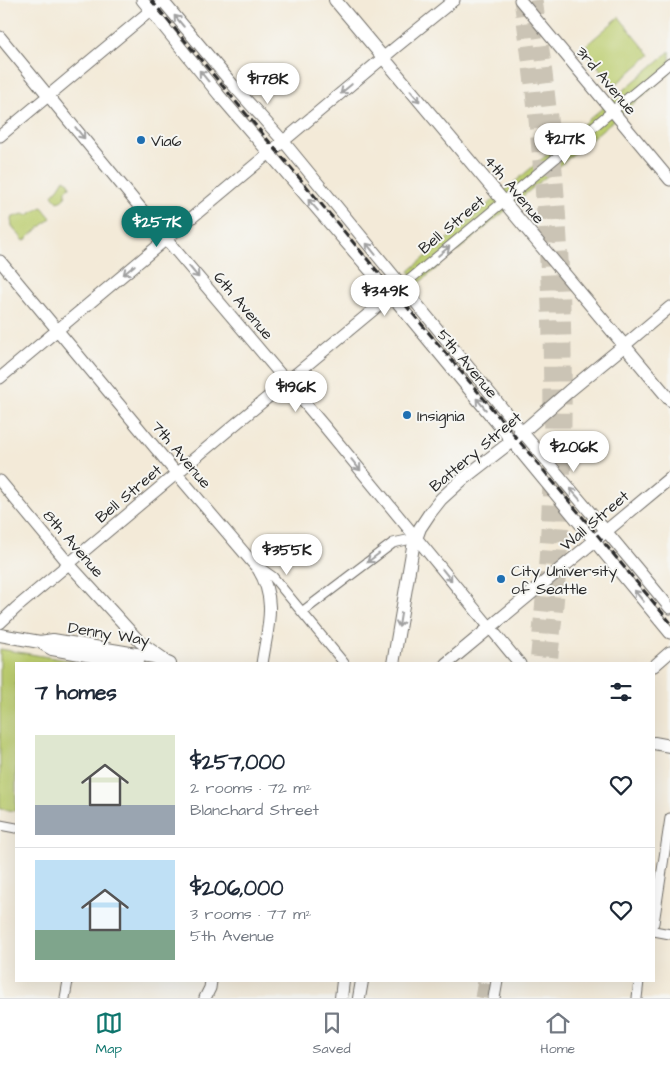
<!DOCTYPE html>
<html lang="en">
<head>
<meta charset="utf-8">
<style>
	:root { --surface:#fff; --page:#f2f2f3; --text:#1f2937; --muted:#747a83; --line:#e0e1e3; --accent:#0f766e }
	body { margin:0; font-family:"Architects Daughter",sans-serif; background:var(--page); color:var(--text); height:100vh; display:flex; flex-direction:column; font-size:19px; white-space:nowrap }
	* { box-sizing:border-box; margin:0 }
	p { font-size:16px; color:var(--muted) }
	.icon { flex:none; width:28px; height:28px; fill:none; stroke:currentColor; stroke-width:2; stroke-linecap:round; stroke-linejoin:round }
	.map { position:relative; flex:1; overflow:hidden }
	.sheet { position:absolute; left:15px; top:662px; width:640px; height:320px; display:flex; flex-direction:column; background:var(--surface); border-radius:0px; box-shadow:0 5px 20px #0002 }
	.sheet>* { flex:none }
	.price { position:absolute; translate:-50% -42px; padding:0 11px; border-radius:18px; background:#fff; color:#222; font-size:16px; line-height:32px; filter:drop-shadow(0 1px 2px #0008) }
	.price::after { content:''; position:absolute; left:50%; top:30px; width:15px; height:11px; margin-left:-8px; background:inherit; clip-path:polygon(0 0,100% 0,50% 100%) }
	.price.on { background:var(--accent); color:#fff }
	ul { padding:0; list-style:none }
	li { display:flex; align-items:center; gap:15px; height:125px; padding:0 20px }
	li+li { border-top:1px solid var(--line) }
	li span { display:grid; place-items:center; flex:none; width:140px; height:100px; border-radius:0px; color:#555 }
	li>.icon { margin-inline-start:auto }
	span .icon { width:60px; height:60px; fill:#fffc; stroke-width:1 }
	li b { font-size:21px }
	h2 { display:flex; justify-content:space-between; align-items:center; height:60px; padding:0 20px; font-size:21px }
	.dock { display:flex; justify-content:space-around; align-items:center; height:70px; border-top:1px solid var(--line); background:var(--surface); font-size:14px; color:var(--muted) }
	.dock a { display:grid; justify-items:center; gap:2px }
	.dock .on { color:var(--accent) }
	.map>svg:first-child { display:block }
	.green { fill:#bccd70; stroke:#747c4e }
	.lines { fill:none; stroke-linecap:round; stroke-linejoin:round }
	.highway-tunnel { stroke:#cbc4b5; stroke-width:15; stroke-dasharray:15 8; stroke-linecap:butt }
	.street-casing { stroke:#716e68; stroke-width:11 }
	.secondary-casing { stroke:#716e68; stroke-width:13 }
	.primary-casing { stroke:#716e68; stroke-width:14 }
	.street { stroke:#fff; stroke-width:9 }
	.secondary { stroke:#fff; stroke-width:11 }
	.primary { stroke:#fff; stroke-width:12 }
	.rail { stroke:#2b2b2b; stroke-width:3; stroke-dasharray:8 4; stroke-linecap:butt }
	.oneway { stroke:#a0a0a0 }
	.poi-dot { fill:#1f6fb2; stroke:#f6f6f2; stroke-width:2 }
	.labels { text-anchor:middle; stroke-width:4; stroke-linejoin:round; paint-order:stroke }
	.street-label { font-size:16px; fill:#2b2b2b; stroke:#f6f6f2 }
	.poi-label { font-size:16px; fill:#2b2b2b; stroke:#f6f6f2; text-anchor:start }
</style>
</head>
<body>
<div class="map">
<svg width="670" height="998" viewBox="0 0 670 998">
	<rect width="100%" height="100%" fill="#f6f6f2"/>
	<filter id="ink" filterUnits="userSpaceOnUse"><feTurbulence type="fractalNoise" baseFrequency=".02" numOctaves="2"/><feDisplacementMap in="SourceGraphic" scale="10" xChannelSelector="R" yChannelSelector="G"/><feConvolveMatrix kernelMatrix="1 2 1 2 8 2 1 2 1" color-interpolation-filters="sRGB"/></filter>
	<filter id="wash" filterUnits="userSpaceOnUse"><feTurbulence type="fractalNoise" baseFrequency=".0096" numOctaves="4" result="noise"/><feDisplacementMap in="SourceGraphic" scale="20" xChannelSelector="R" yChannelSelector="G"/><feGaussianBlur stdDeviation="1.12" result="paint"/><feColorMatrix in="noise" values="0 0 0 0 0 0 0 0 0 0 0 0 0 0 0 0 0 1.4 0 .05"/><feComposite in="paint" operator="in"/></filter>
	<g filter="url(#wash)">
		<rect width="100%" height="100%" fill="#f3ead8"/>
		<path class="green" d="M619,17L650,55L614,86L583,48Z
			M670,51V73L419,283L409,271Z
			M64,179L69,182L70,187L66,190C66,197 65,199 58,202L52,195L59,187Z
			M42,207L51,218L24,241L12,226L11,219L13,217L23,214L25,215H28Z
			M0,649L90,664H16V811L0,809Z"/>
	</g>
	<g filter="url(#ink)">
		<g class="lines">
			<path class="highway-tunnel" d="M521,0C544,157 554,316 550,475C549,538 543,601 537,664
				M535,0C556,140 566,281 564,422C564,475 562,528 558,581C556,609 553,636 550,664
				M482,998L485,981"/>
			<g class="street-casing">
				<path id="street" d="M402,286L670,63
					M256,565L273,577L344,663
					M302,612L393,543L416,538
					M0,825L16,828
					M654,923L670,818
					M654,931L670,934
					M65,998L68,981
					M637,998L639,981"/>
			</g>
			<g class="secondary-casing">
				<path id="secondary" d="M142,0L219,95L391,295L670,633
					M162,0L233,85L284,142L513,421L606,531L670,608
					M520,0L670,180
					M0,37L166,239L325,427L520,664
					M0,136L156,6
					M0,261L177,474L258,569C278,601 267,629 262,664
					M625,345L670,307
					M0,378L396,47L454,0
					M0,481L69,564L140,642L163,658
					M0,623L16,608L232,427L395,292
					M654,666L670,652
					M205,998L210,988L211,981
					M494,998L497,981"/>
			</g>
			<g class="primary-casing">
				<path id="primary" d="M335,0L670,400
					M0,635L40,642L52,649L138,664
					M40,642L53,640L154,657L170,664
					M393,664L413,547L420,528L430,513L441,499L463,479L512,441L569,391L625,345
					M446,664L670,478
					M654,743L670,746
					M341,998L343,981
					M359,998L362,981"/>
			</g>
			<use href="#street" class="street"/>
			<use href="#secondary" class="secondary"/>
			<use href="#primary" class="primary"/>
			<path class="rail" d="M151,0L670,622"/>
		</g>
		<defs><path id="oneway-shaft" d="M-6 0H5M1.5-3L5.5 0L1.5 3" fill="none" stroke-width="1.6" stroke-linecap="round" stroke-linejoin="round" transform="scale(1.25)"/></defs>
		<g class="oneway">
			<use href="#oneway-shaft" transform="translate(179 21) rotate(-130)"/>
			<use href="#oneway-shaft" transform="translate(204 76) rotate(-129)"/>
			<use href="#oneway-shaft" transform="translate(346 89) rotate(140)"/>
			<use href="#oneway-shaft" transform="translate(415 96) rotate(50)"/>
			<use href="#oneway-shaft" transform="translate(80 133) rotate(51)"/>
			<use href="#oneway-shaft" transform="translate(313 205) rotate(-131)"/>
			<use href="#oneway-shaft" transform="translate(371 249) rotate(-129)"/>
			<use href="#oneway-shaft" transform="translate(444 251) rotate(-40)"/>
			<use href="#oneway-shaft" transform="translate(129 270) rotate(140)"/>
			<use href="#oneway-shaft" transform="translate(194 272) rotate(50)"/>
			<use href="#oneway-shaft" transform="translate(481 404) rotate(-130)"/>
			<use href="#oneway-shaft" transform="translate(356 465) rotate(51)"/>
			<use href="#oneway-shaft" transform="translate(575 494) rotate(-131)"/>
			<use href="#oneway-shaft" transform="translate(373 558) rotate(143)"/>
			<use href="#oneway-shaft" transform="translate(447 575) rotate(51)"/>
			<use href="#oneway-shaft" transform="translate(639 596) rotate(-130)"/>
			<use href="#oneway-shaft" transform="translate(400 620) rotate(99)"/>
		</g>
	</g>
	<g class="poi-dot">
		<circle cx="141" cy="140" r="5"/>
		<circle cx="407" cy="415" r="5"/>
		<circle cx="501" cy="579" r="5"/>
	</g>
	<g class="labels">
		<g class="street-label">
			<text transform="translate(607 80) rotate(50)" y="6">3rd Avenue</text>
			<text transform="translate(515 189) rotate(50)" y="6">4th Avenue</text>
			<text transform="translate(451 224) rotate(-40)" y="6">Bell Street</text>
			<text transform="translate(244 305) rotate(50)" y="6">6th Avenue</text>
			<text transform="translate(468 363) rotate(50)" y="6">5th Avenue</text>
			<text transform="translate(475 451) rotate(-40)" y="6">Battery Street</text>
			<text transform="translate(182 454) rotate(50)" y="6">7th Avenue</text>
			<text transform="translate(128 493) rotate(-40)" y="6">Bell Street</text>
			<text transform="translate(594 520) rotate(-40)" y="6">Wall Street</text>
			<text transform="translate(74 543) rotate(49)" y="6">8th Avenue</text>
			<text transform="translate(109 633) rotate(9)" y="6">Denny Way</text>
		</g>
		<g class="poi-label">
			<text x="151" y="146">Via6</text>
			<text x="417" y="421">Insignia</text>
			<text x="511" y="576">City University<tspan x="511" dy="18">of Seattle</tspan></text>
		</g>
	</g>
</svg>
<b class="price" style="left:268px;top:105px">$178K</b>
<b class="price" style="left:565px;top:165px">$217K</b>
<b class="price on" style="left:157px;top:248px">$257K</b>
<b class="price" style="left:385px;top:317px">$349K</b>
<b class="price" style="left:296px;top:413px">$196K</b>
<b class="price" style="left:574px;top:473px">$206K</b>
<b class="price" style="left:287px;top:576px">$355K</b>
<section class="sheet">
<h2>7 homes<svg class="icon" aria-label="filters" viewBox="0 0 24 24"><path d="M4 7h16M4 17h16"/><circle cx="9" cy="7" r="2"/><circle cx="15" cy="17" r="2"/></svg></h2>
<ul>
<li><span style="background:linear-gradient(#dfe7d0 70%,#9aa5b1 0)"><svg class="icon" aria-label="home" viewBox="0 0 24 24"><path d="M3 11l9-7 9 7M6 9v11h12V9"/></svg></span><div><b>$257,000</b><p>2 rooms · 72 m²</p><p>Blanchard Street</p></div><svg class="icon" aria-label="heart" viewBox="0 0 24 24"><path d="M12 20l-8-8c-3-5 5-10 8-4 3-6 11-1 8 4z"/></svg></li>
<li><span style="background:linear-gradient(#bfe0f5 70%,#7fa58c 0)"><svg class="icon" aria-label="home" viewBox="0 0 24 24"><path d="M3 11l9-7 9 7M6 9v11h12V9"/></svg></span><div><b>$206,000</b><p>3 rooms · 77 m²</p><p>5th Avenue</p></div><svg class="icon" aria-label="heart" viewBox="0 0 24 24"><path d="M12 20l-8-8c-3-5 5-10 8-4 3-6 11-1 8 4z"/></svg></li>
</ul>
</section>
</div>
<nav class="dock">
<a class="on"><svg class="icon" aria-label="map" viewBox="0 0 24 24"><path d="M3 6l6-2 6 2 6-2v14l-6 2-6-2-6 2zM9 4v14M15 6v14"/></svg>Map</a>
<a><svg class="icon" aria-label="saved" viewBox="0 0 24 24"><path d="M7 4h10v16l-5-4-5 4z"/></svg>Saved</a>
<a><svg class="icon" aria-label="home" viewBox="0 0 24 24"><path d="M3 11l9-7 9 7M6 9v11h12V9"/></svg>Home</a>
</nav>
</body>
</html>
